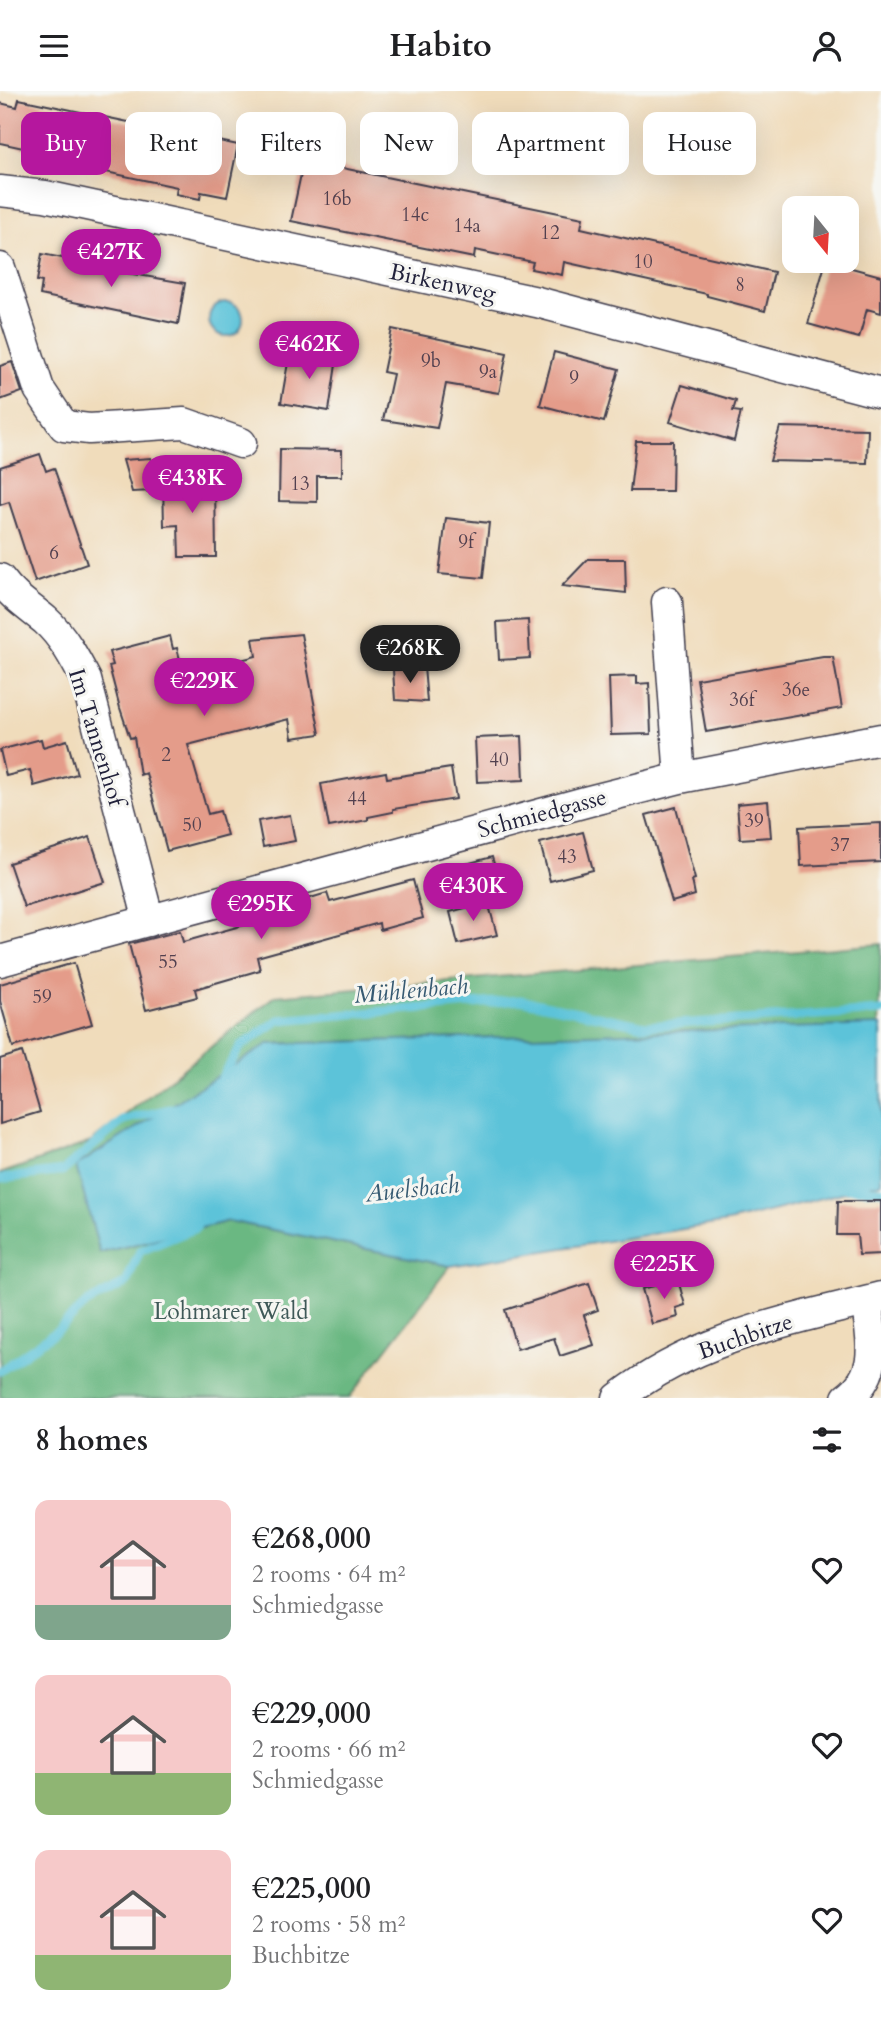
<!DOCTYPE html>
<html lang="en">
<head>
<meta charset="utf-8">
<style>
	:root { --surface:#fff; --page:#f2f2f2; --text:#202124; --muted:#757577; --accent:#b5179e }
	body { margin:0; font-family:Cardo,serif; background:var(--page); color:var(--text); height:100vh; display:flex; flex-direction:column; font-size:26px; white-space:nowrap }
	* { box-sizing:border-box; margin:0 }
	p { font-size:23px; color:var(--muted) }
	.icon { flex:none; width:38px; height:38px; fill:none; stroke:currentColor; stroke-width:2; stroke-linecap:round; stroke-linejoin:round }
	.map { position:relative; height:1307px; overflow:hidden }
	.side { display:flex; flex-direction:column; background:var(--surface); flex:1 }
	.side>* { flex:none }
	.guide { position:absolute; left:21px; top:21px; width:840px; height:63px; display:flex; gap:14px }
	.needle { width:46px; rotate:162deg }
	.buttons { position:absolute; left:782px; top:105px; display:grid; gap:14px }
	.buttons a { display:grid; place-items:center; width:77px; height:77px; border-radius:14px; background:var(--surface); box-shadow:0 7px 28px #0002; font-size:35px }
	.price { position:absolute; translate:-50% -60px; padding:0 16px; border-radius:24px; background:var(--accent); color:#fff; font-size:23px; line-height:46px; filter:drop-shadow(0 2px 4px #0008) }
	.price::after { content:''; position:absolute; left:50%; top:42px; width:21px; height:16px; margin-left:-10px; background:inherit; clip-path:polygon(0 0,100% 0,50% 100%) }
	.price.selected { background:#222; color:#fff }
	ul { padding:0; list-style:none }
	li { display:flex; align-items:center; gap:21px; height:175px; padding:0 35px }
	li span { display:grid; place-items:center; flex:none; width:196px; height:140px; border-radius:14px; color:#555 }
	li>.icon { margin-inline-start:auto }
	span .icon { width:84px; height:84px; fill:#fffc; stroke-width:1 }
	li b { font-size:30px }
	h2 { display:flex; justify-content:space-between; align-items:center; height:84px; padding:0 35px; font-size:30px }
	.pill { padding:0 24px; border-radius:14px; background:var(--surface); box-shadow:0 7px 28px #0002; font-size:24px; line-height:63px }
	.pill.selected { background:var(--accent); color:#fff }
	header { display:flex; justify-content:space-between; align-items:center; height:91px; padding:0 35px; background:var(--surface); font-size:32px; font-weight:800 }
	.map>svg:first-child { display:block }
	.forest { fill:#6bb882; stroke:#466d5e; stroke-width:2 }
	.water { fill:#5cc3d9; stroke:#3f728a; stroke-width:2 }
	.lines { fill:none; stroke-linecap:round; stroke-linejoin:round }
	.stream { stroke:#5cc3d9; stroke-width:9 }
	.building { fill:#e49c8a }
	.minor-casing { stroke:#413e4e; stroke-width:33 }
	.minor { stroke:#fff; stroke-width:30 }
	.labels { text-anchor:middle; stroke-width:6; stroke-linejoin:round; paint-order:stroke }
	.number-label { font-size:19px; fill:#52404f }
	.street-label { font-size:23px; fill:#22223b; stroke:#f6f6f2 }
	.park-label { font-size:23px; fill:#3f5958; stroke:#f6f6f2 }
	.water-label { font-size:24px; font-style:italic; fill:#365a72; stroke:#f6f6f2 }
</style>
</head>
<body>
<header><svg class="icon" aria-label="menu" viewBox="0 0 24 24"><path d="M4 6h16M4 12h16M4 18h16"/></svg>Habito<svg class="icon" aria-label="person" viewBox="0 0 24 24"><circle cx="12" cy="8" r="4"/><path d="M4 21q1-7 8-7t8 7"/></svg></header>
<div class="map">
<svg width="881" height="1307" viewBox="0 0 881 1307">
	<rect width="100%" height="100%" fill="#f6f6f2"/>
	<filter id="ink" filterUnits="userSpaceOnUse"><feTurbulence type="fractalNoise" baseFrequency=".0143" numOctaves="2"/><feDisplacementMap in="SourceGraphic" scale="14" xChannelSelector="R" yChannelSelector="G"/><feConvolveMatrix kernelMatrix="1 2 1 2 8 2 1 2 1" color-interpolation-filters="sRGB"/></filter>
	<filter id="wash" filterUnits="userSpaceOnUse"><feTurbulence type="fractalNoise" baseFrequency=".00686" numOctaves="4" result="noise"/><feDisplacementMap in="SourceGraphic" scale="28" xChannelSelector="R" yChannelSelector="G"/><feGaussianBlur stdDeviation="1.57" result="paint"/><feColorMatrix in="noise" values="0 0 0 0 0 0 0 0 0 0 0 0 0 0 0 0 0 1.4 0 .05"/><feComposite in="paint" operator="in"/></filter>
	<g filter="url(#wash)">
		<rect width="100%" height="100%" fill="#f0dcbb"/>
		<path class="forest" d="M881,853L879,935L268,953L100,1162L229,1130L450,1175L349,1307H0V1083L91,1051L275,905Z"/>
		<path class="water" d="M209 228a17 17 0 1 1 34 0a17 17 0 1 1-34 0Z
			M881,934V1092L728,1131L450,1175L229,1130L100,1162L76,1075L268,953Z"/>
		<g class="lines">
			<path class="stream" d="M221,988L241,955L279,929L520,909L645,935L881,920
				M0,1088L63,1080L124,1029L173,1017
				M844,1097L881,1099
				M0,1280L57,1240L87,1212L126,1192L140,1160L196,1137"/>
		</g>
		<g id="blocks">
			<path class="building" d="M19,8L238,54L227,106L201,101L200,108L176,103L177,96L73,74L74,68L0,52V12L17,16Z
				M304,69L583,127L581,137L774,181L765,220L707,205V203L564,171L562,184L531,178L533,171L475,159L474,167L291,130Z
				M42,163L93,173L92,176L185,192L178,233L40,204L42,191L37,190Z
				M826,170L881,185V222L867,218L859,247L808,233Z
				M392,238L507,262L499,302L446,293L437,337L383,329L393,283L383,281Z
				M290,260L337,267L329,320L281,312Z
				M554,261L619,278L604,331L540,314Z
				M12,271L22,301L0,309V275Z
				M682,294L736,310L733,320L741,321L734,350L670,331Z
				M780,336L868,338L867,372L770,370Z
				M636,350H673L672,400H630Z
				M280,358L342,359V385H317V411L279,410Z
				M40,363L46,380L54,377L87,473L35,491L9,411L0,414V376Z
				M151,367L153,400L132,401L123,369Z
				M215,388L216,466H179L178,434L164,435L163,389Z
				M446,427L489,432L483,487L439,483Z
				M588,468H625L626,502L562,495Z
				M528,529L530,567L499,569L497,531Z
				M301,543L320,643L292,647L289,628L188,654L208,723L220,720L227,744L167,760L146,682L140,684L134,646L130,647L120,617L109,575L113,574L109,561L170,545L173,558L177,557L184,584L256,565L253,548Z
				M823,566H833L842,617L706,641L697,588Z
				M424,576L427,611L395,609L393,579Z
				M637,585V593L649,592L651,643L611,644L609,586Z
				M522,645L524,689L477,691L475,647Z
				M41,648L43,656L67,649L77,683L34,695L30,679L6,685L0,659Z
				M451,677L456,708L393,718V721L368,726V729L329,736L321,693L386,681L387,687Z
				M768,710L771,746L740,748L737,713Z
				M676,716L695,788L692,789L695,804L672,811L646,724Z
				M290,724L295,750L263,756L258,730Z
				M881,732V771L801,775L799,736Z
				M583,741L593,779L550,790L540,752Z
				M90,746L105,791L24,816L9,772Z
				M492,766L501,796L470,804L462,774Z
				M413,789L423,827L380,839L379,832L257,866L260,879L195,898L197,906L146,919L129,853L180,840L183,851L266,828L264,821L327,802L330,811Z
				M488,811L497,844L458,853L450,821Z
				M74,872L92,933L13,956L0,910V893Z
				M22,961L40,1021L0,1033V968Z
				M838,1110H881V1163L859,1164L857,1144H837Z
				M678,1189L685,1214L676,1217L678,1226L652,1233L642,1198Z
				M589,1192L598,1219L584,1224L594,1254L560,1265L554,1247L517,1258L505,1219Z"/>
		</g>
	</g>
	<g filter="url(#ink)">
		<use href="#blocks" fill-opacity="0" stroke="#413e4e" stroke-width="2"/>
		<g class="lines">
			<g class="minor-casing">
				<path id="minor" d="M0,100L45,105L537,211L881,302
					M0,177L39,298L64,335L89,338L184,332L241,352
					M0,488C13,506 28,515 45,529C63,545 75,568 86,589L149,830
					M667,511L680,687
					M0,870L589,710L680,687L881,648
					M618,1307C697,1246 787,1230 881,1206
					M847,1307C881,1282 872,1248 866,1210"/>
			</g>
			<use href="#minor" class="minor"/>
		</g>
	</g>
	<g class="labels">
		<g class="number-label">
			<text x="337" y="114">16b</text>
			<text x="415" y="130">14c</text>
			<text x="467" y="141">14a</text>
			<text x="550" y="148">12</text>
			<text x="643" y="177">10</text>
			<text x="740" y="200">8</text>
			<text x="431" y="276">9b</text>
			<text x="488" y="287">9a</text>
			<text x="574" y="293">9</text>
			<text x="300" y="399">13</text>
			<text x="466" y="457">9f</text>
			<text x="54" y="468">6</text>
			<text x="796" y="605">36e</text>
			<text x="742" y="615">36f</text>
			<text x="166" y="670">2</text>
			<text x="499" y="675">40</text>
			<text x="357" y="714">44</text>
			<text x="754" y="736">39</text>
			<text x="192" y="740">50</text>
			<text x="840" y="760">37</text>
			<text x="567" y="772">43</text>
			<text x="168" y="877">55</text>
			<text x="42" y="912">59</text>
		</g>
		<g class="street-label">
			<text transform="translate(443 191) rotate(12)" y="8">Birkenweg</text>
			<text transform="translate(97 646) rotate(73)" y="8">Im Tannenhof</text>
			<text transform="translate(542 722) rotate(-15)" y="8">Schmiedgasse</text>
			<text transform="translate(745 1245) rotate(-19)" y="8">Buchbitze</text>
		</g>
		<g class="park-label">
			<text x="231" y="1228">Lohmarer Wald</text>
		</g>
		<g class="water-label">
			<text transform="translate(411 899) rotate(-5)" y="8">Mühlenbach</text>
			<text transform="translate(412 1098) rotate(-6)" y="8">Auelsbach</text>
		</g>
	</g>
</svg>
<div class="buttons">
<a><svg class="needle" viewBox="-14 -14 28 28"><path d="M0-13l5 13h-10z" fill="#e53935"/><path d="M0 13l5-13h-10z" fill="#757577"/></svg></a>
</div>
<b class="price" style="left:111px;top:198px">€427K</b>
<b class="price" style="left:309px;top:290px">€462K</b>
<b class="price" style="left:192px;top:424px">€438K</b>
<b class="price selected" style="left:410px;top:594px">€268K</b>
<b class="price" style="left:204px;top:627px">€229K</b>
<b class="price" style="left:473px;top:832px">€430K</b>
<b class="price" style="left:261px;top:850px">€295K</b>
<b class="price" style="left:664px;top:1210px">€225K</b>
<div class="guide">
<a class="pill selected">Buy</a>
<a class="pill">Rent</a>
<a class="pill">Filters</a>
<a class="pill">New</a>
<a class="pill">Apartment</a>
<a class="pill">House</a>
</div>
</div>
<section class="side">
<h2>8 homes<svg class="icon" aria-label="filters" viewBox="0 0 24 24"><path d="M4 7h16M4 17h16"/><circle cx="9" cy="7" r="2"/><circle cx="15" cy="17" r="2"/></svg></h2>
<ul>
<li><span style="background:linear-gradient(#f6c9c9 75%,#7fa58c 0)"><svg class="icon" aria-label="home" viewBox="0 0 24 24"><path d="M3 11l9-7 9 7M6 9v11h12V9"/></svg></span><div><b>€268,000</b><p>2 rooms · 64 m²</p><p>Schmiedgasse</p></div><svg class="icon" aria-label="heart" viewBox="0 0 24 24"><path d="M12 20l-8-8c-3-5 5-10 8-4 3-6 11-1 8 4z"/></svg></li>
<li><span style="background:linear-gradient(#f6c9c9 70%,#8fb573 0)"><svg class="icon" aria-label="home" viewBox="0 0 24 24"><path d="M3 11l9-7 9 7M6 9v11h12V9"/></svg></span><div><b>€229,000</b><p>2 rooms · 66 m²</p><p>Schmiedgasse</p></div><svg class="icon" aria-label="heart" viewBox="0 0 24 24"><path d="M12 20l-8-8c-3-5 5-10 8-4 3-6 11-1 8 4z"/></svg></li>
<li><span style="background:linear-gradient(#f6c9c9 75%,#8fb573 0)"><svg class="icon" aria-label="home" viewBox="0 0 24 24"><path d="M3 11l9-7 9 7M6 9v11h12V9"/></svg></span><div><b>€225,000</b><p>2 rooms · 58 m²</p><p>Buchbitze</p></div><svg class="icon" aria-label="heart" viewBox="0 0 24 24"><path d="M12 20l-8-8c-3-5 5-10 8-4 3-6 11-1 8 4z"/></svg></li>
</ul>
</section>
</body>
</html>
